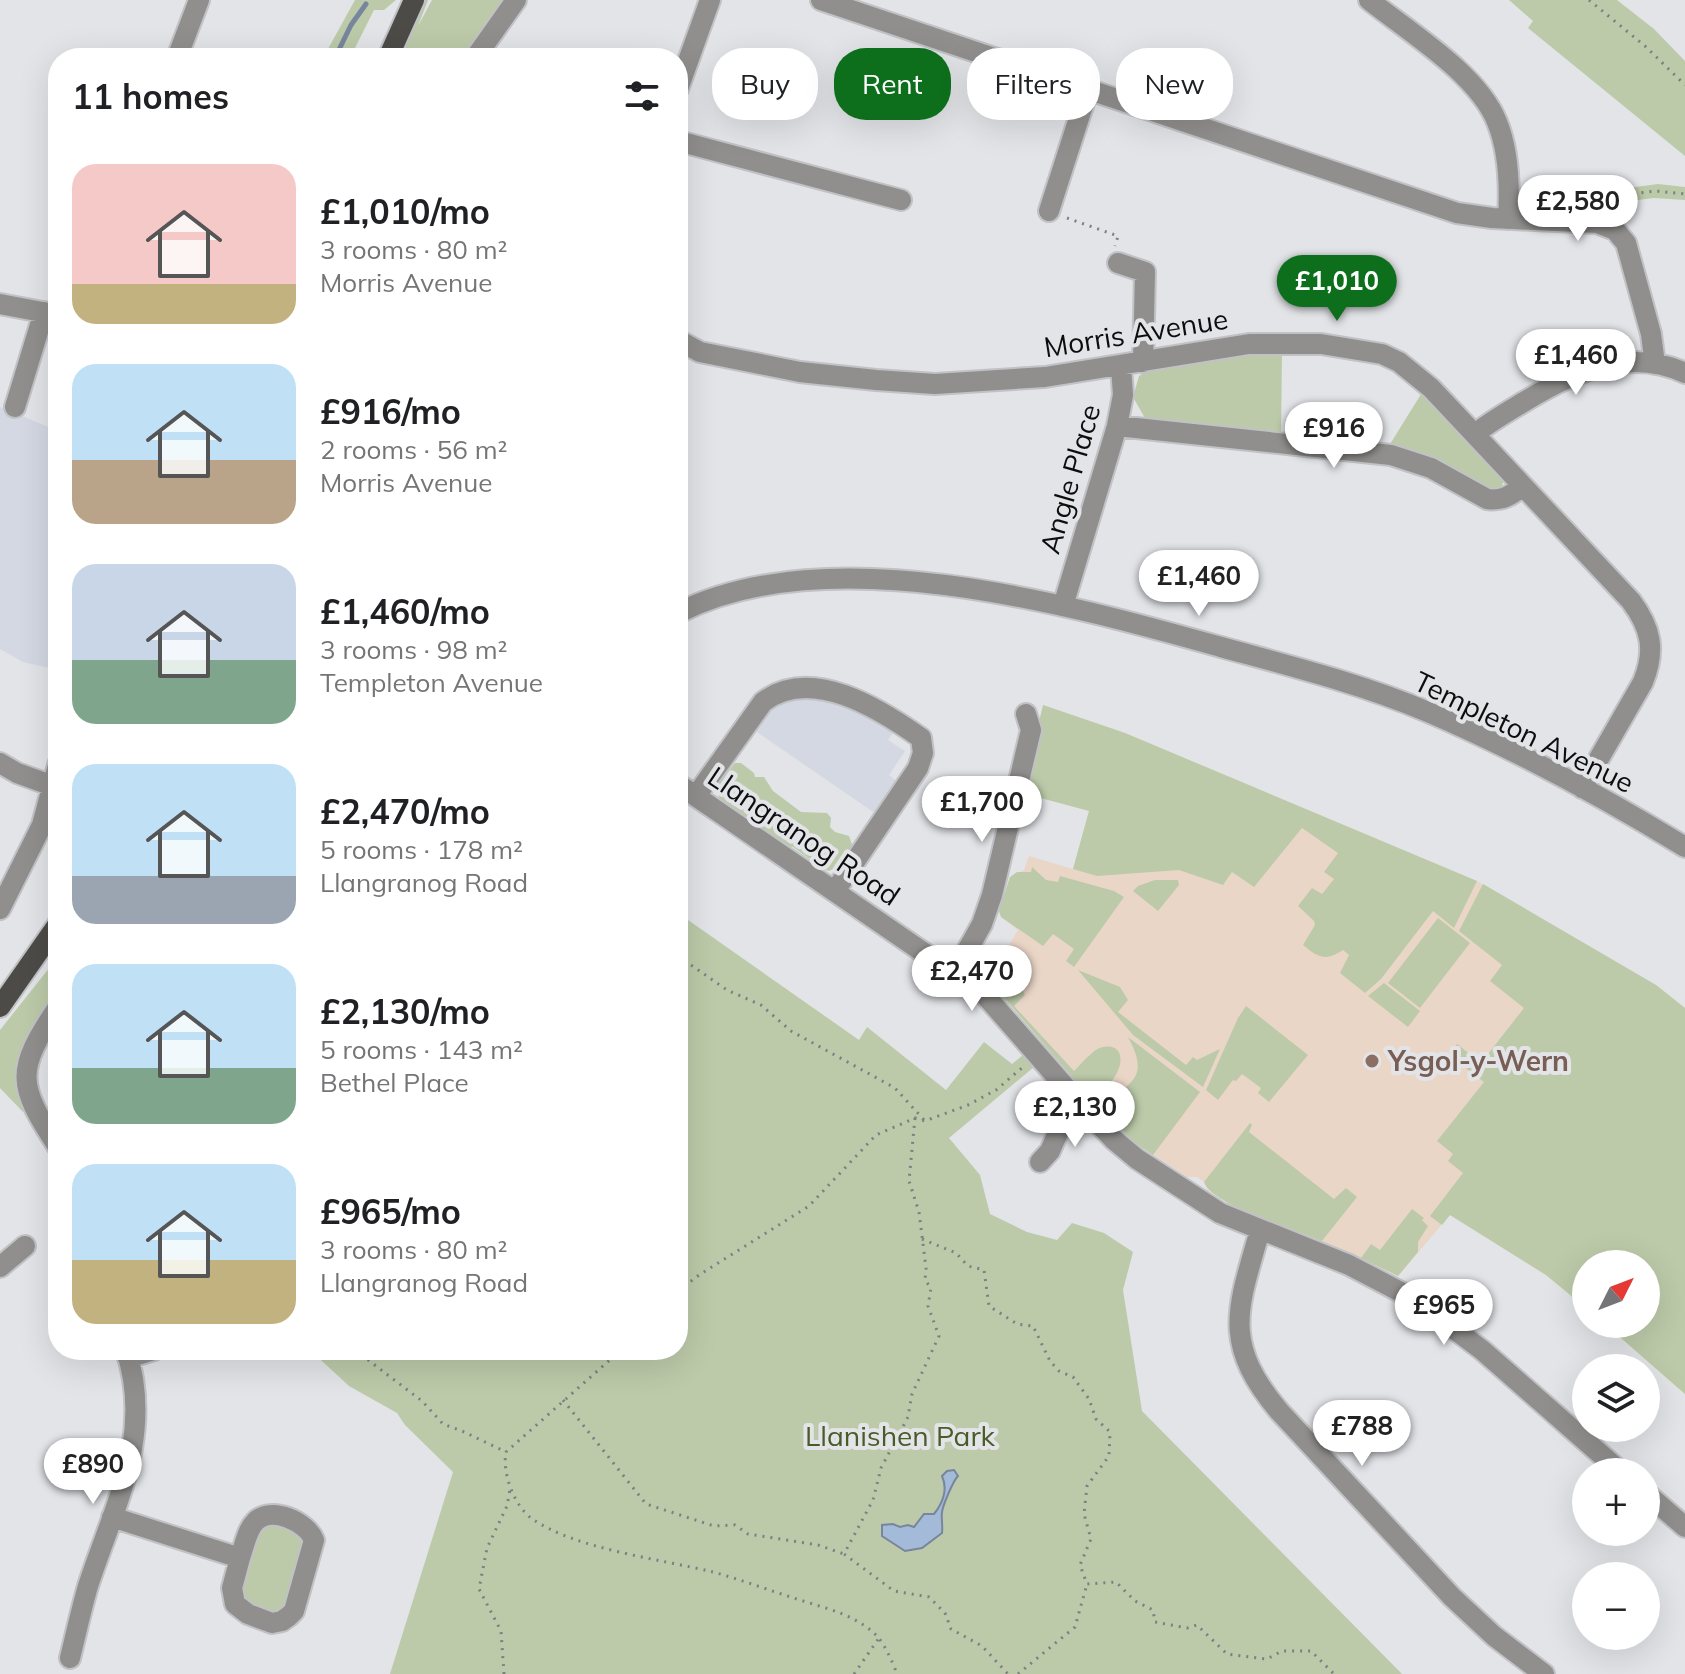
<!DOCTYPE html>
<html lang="en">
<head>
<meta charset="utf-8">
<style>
	:root { --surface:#fff; --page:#f2f2f2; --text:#202124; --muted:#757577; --accent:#0d6f1c }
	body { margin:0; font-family:Mulish,sans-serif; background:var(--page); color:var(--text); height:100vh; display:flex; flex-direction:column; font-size:30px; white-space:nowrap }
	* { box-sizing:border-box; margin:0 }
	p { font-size:26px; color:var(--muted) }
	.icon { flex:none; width:44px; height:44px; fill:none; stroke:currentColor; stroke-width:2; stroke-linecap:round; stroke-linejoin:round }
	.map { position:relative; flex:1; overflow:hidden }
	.panel { position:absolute; left:48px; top:48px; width:640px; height:1312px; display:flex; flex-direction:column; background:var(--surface); border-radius:32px; box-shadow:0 8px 32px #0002 }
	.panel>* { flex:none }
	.guide { position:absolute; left:712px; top:48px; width:760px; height:72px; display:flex; gap:16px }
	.needle { width:52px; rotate:48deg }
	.tools { position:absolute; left:1572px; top:1250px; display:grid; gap:16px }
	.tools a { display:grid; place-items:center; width:88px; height:88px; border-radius:50%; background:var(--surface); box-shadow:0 8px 32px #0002; font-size:40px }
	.price { position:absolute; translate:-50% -68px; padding:0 18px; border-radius:28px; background:#fff; color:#222; font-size:26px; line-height:52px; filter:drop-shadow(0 2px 4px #0008) }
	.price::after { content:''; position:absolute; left:50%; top:48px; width:24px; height:18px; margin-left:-12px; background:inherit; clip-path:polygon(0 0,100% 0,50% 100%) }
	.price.selected { background:var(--accent); color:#fff }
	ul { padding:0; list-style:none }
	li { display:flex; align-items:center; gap:24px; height:200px; padding:0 24px }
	li span { display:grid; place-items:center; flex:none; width:224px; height:160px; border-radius:24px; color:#555 }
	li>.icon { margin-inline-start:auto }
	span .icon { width:96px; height:96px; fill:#fffc; stroke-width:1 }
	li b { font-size:34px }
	h2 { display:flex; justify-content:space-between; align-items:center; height:96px; padding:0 24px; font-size:34px }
	.chip { padding:0 28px; border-radius:32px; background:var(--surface); box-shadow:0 8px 32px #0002; font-size:28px; line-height:72px }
	.chip.selected { background:var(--accent); color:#fff }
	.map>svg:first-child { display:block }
	.built { fill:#d3d8e3 }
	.education { fill:#ead6c7 }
	.green { fill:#bccaa9 }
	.water { fill:#a4bad9; stroke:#77869c; stroke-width:2 }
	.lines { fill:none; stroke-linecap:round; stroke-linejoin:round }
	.stream { stroke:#77869c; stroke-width:5 }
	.minor-casing { stroke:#c0c2c5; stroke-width:24 }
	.major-casing { stroke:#c0c2c5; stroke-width:24 }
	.path { stroke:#7e7f82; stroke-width:3; stroke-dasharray:2 6; stroke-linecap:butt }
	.minor { stroke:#908f8d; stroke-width:20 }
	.major { stroke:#4c4b48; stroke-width:20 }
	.education-dot { fill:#8d6e63; stroke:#e2e4e8; stroke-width:3 }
	.labels { text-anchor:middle; stroke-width:8; stroke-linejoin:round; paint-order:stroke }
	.street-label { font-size:28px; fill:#0d0d0e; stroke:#e2e4e8 }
	.education-label { font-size:28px; font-weight:bold; fill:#785e54; stroke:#e2e4e8; text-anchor:start }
	.park-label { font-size:28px; fill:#495c27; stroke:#e2e4e8 }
</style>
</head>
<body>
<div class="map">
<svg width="1685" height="1674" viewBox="0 0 1685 1674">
	<rect width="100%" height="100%" fill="#e2e4e8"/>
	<path class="built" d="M0,407L58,431V670L23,662L0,649Z
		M787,694L840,701L894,731L888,740L905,751L889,775L900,784L879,816L757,732L777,700Z"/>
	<path class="education" d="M1043,705L1125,733L1477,881L1656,985L1685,1008V1394L1605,1324H1646V1264H1586V1308L1546,1275L1450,1215L1398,1276L1343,1250L1231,1205L1207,1190L1204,1182L1197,1177H1187L1134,1142L1106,1114L1112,1102L1101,1091L1088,1095L1007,1001L978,973L977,968L984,955L990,949L1005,952L1018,930L1001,917L999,911L1010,877L1024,870L1029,856L1073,869L1089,811Z"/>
	<path class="green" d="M355,0H396L384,10H374L350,58H323Z
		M424,0H428L418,26L432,0H511L472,58H398Z
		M1509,0H1617L1654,29L1685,61V156L1528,28L1533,21Z
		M1658,184L1685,187V200L1654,198L1572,208L1555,198Z
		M1282,350L1281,437L1146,420L1133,397L1139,376L1153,366Z
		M1423,391L1504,479L1501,489L1497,493L1387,449Z
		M1043,705L1125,733L1477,881L1454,928L1433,911L1381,979L1365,993L1340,973L1349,955L1343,950C1325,962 1318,957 1303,945L1315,925L1314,921L1298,906L1312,888L1322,894L1334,879L1324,872L1338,853L1302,828L1254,887L1232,872L1223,885L1179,870L1097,876L1073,869L1089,811L1022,793Z
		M735,763H741L754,773L755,777H764L773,791L801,812L827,813L831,818L830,827L835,832L849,836L854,850L841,870L837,867L829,871L823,869L793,847L779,846L757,830L759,825L756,823L760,817L759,813L751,821L744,816L737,817C726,809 716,799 717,786Z
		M1032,867L1046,880L1058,882L1060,876L1114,891L1124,897L1074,967L1066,961L1074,949L1053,934L1043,946L1001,917L999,911L1010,877L1017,872H1031Z
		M1155,880H1178L1179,885L1158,911L1133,891L1138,886Z
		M1483,884L1656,985L1685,1008V1394L1605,1324H1646V1264H1586V1308L1546,1275L1450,1215L1442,1225L1430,1216L1463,1173L1448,1161L1453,1154L1437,1141L1484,1082L1449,1055L1457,1044L1481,1063L1524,1008L1490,981L1502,965L1459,931Z
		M678,913L859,1040L867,1027L946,1090L984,1042L1012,1064L1023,1055L1034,1067L949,1138L980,1175L990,1214L1027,1232L1057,1240L1072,1223L1104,1233L1133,1252L1123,1290L1142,1411L1402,1674H390L453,1472L405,1425L397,1413L349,1386L310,1350H678Z
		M1438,918L1470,943L1420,1008L1388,983Z
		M1007,948L1019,958L1018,982L1025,995L1014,1006L1074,1071C1082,1064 1092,1049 1103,1047C1135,1041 1119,1092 1088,1095L1007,1001L978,973C976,963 982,956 990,949L1004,952Z
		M58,957V1017L40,1048L23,1112L0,1088V1030Z
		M1078,970L1120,987L1128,1000L1118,1012L1186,1065L1193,1057L1197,1060L1220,1049L1203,1087L1133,1035Z
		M1384,983L1420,1011L1408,1027L1368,996Z
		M1246,1006L1308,1055L1269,1102L1258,1093L1261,1088L1242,1074L1236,1081L1233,1080L1218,1100L1206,1090L1238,1018Z
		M1128,1037L1200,1092L1153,1155L1134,1142L1106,1114C1119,1079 1155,1087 1128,1037Z
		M1250,1123L1252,1125L1249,1132L1334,1199L1346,1188L1357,1197L1322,1241C1296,1230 1212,1205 1204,1182Z
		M1412,1209L1424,1218L1422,1220L1428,1226L1418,1242V1252L1398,1276L1361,1258L1371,1244L1380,1250Z
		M272,1521L305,1535L288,1606L275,1616L243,1604L241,1577L256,1531Z"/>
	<path class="water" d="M954,1470L958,1476C953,1481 943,1505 942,1512C941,1519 943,1526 942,1533L922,1548L905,1551L882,1536V1525L893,1524L900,1527L908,1525L914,1527L924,1514H934C943,1503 948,1489 942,1476L947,1471Z"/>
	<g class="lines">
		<path class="stream" d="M335,58L351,25L366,4"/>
		<g class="minor-casing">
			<path id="minor" d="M821,0L1457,213L1492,218L1597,223L1615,230L1626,243L1651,334L1655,364
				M1369,0C1409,32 1478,74 1497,122C1509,151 1510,187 1508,219
				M177,58L199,0
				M475,58L516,0
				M678,89L710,0
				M678,141L901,200
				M1049,211L1088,90
				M1118,263L1145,272L1143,362
				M0,304L58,315
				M678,340L700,352L800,372L876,380L935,384L1045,377L1249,344H1321L1382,354L1399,362L1431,388L1631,601C1651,628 1656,650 1643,682L1582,788
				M15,407L44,312
				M1117,426L1391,455L1431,468L1487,499C1502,501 1511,496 1522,486
				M1475,434C1491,421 1509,411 1527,400C1575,371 1630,347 1685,373
				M1063,606L1117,426L1123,395L1121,366
				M678,613C828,537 1067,604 1221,647C1290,666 1362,684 1428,712C1517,750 1603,797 1685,847
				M0,763L17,773L53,786
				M678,784L984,994L1082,1106L1113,1139L1137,1159L1220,1213L1349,1265L1414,1299L1482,1350L1621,1472
				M696,796L763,702C811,665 880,709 921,738L923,753L918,768L835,891
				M0,909L42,825L58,765
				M955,972L982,924L992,895L1031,730L1026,714
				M58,1007C15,1071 17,1084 58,1147
				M1040,1162L1050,1151L1061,1126L1082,1106
				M1260,1230C1238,1308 1221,1342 1279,1411L1452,1597L1494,1636L1544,1674
				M0,1267L25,1246
				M128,1358L154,1350
				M1646,1493L1685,1527
				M112,1517L240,1558C244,1547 247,1530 255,1522C271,1505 307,1522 314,1540L294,1611L289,1616L282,1621L272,1623L248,1614L235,1604L232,1588L240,1558
				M70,1658C76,1634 81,1610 88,1586C114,1506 154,1436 126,1350"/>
		</g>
		<g class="major-casing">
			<path id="major" d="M388,58L414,0
				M0,1007L58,924"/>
		</g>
		<path class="path" d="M1589,0L1645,46L1685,85
			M1578,201L1656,191L1685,194
			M1067,218L1118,236L1115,246
			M678,956L727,990L761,1005L791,1031L895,1088L925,1121
			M915,1118L909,1181L919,1212L926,1268L925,1280L931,1288L928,1306L939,1336L912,1394L908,1417L881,1468L873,1500L844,1554L894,1591L929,1597L945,1613L951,1629L982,1646L1008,1674
			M922,1239L956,1253L968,1266L984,1270L989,1306L1017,1324L1033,1326L1050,1361L1059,1371L1073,1377L1089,1399L1096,1419L1110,1432L1109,1456L1087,1486L1084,1514L1091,1539L1080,1565L1087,1584L1116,1582L1135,1601L1153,1610L1155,1622L1187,1628L1197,1625L1227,1654L1267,1659L1282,1651H1311L1334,1674
			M678,1291L699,1275L809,1206L876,1135L915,1118L925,1121L968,1105L996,1090L1023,1067
			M355,1350L422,1401L443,1424L462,1431L506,1452
			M621,1350L506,1452C502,1473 514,1505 531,1518C574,1549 660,1559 713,1572C742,1580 771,1591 800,1600C828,1609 856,1615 877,1636C885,1645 893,1663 897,1674
			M563,1400L646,1504L714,1526L735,1525L748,1534L818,1545L844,1554
			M504,1674L501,1631L479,1589L487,1548L507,1506L510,1489
			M854,1674L879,1638
			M1018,1674L1075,1627L1087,1584"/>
		<use href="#minor" class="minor"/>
		<use href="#major" class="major"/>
	</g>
	<circle class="education-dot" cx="1372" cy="1061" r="8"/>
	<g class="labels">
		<g class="street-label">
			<text transform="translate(1136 333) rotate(-9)" y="10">Morris Avenue</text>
			<text transform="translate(1070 479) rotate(-74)" y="10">Angle Place</text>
			<text transform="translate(1524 732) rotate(26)" y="10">Templeton Avenue</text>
			<text transform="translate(804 836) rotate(34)" y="10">Llangranog Road</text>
		</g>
		<g class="education-label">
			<text x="1388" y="1071">Ysgol-y-Wern</text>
		</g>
		<g class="park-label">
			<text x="900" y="1446">Llanishen Park</text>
		</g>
	</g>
</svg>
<div class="tools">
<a><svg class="needle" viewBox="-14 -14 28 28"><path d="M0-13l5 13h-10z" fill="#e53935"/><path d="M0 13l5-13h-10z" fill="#757577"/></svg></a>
<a><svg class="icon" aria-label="layers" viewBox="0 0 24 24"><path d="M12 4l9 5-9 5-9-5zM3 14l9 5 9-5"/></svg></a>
<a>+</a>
<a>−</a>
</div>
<b class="price" style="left:1578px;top:243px">£2,580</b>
<b class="price selected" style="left:1337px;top:323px">£1,010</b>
<b class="price" style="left:1576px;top:397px">£1,460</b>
<b class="price" style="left:1334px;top:470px">£916</b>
<b class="price" style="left:1199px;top:618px">£1,460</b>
<b class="price" style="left:982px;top:844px">£1,700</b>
<b class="price" style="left:972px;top:1013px">£2,470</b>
<b class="price" style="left:1075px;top:1149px">£2,130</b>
<b class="price" style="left:1444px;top:1347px">£965</b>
<b class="price" style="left:1362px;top:1468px">£788</b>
<b class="price" style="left:93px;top:1506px">£890</b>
<div class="guide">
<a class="chip">Buy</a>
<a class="chip selected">Rent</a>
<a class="chip">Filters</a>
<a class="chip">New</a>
</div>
<section class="panel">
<h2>11 homes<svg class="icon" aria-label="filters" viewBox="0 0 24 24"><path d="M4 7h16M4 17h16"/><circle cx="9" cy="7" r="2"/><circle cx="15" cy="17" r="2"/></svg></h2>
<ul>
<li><span style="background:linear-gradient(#f6c9c9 75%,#c2b280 0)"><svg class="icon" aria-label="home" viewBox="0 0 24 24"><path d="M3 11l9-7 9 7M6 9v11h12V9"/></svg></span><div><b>£1,010/mo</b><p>3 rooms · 80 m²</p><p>Morris Avenue</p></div></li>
<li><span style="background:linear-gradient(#bfe0f5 60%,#b9a48a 0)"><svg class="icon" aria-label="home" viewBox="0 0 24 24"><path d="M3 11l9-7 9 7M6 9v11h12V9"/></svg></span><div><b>£916/mo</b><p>2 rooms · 56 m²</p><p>Morris Avenue</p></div></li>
<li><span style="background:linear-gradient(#c9d6e8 60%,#7fa58c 0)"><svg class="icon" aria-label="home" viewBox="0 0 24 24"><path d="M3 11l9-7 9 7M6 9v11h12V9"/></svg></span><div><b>£1,460/mo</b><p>3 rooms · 98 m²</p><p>Templeton Avenue</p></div></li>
<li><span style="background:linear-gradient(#bfe0f5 70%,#9aa5b1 0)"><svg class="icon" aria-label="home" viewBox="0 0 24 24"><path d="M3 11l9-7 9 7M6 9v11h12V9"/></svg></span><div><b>£2,470/mo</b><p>5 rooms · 178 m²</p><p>Llangranog Road</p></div></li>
<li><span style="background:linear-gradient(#bfe0f5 65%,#7fa58c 0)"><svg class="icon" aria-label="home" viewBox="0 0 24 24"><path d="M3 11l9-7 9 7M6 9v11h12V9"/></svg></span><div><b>£2,130/mo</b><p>5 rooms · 143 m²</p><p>Bethel Place</p></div></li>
<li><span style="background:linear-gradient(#bfe0f5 60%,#c2b280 0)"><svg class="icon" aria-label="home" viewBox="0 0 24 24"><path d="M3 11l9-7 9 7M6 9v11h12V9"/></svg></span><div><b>£965/mo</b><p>3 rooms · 80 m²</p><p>Llangranog Road</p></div></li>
</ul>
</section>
</div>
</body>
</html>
